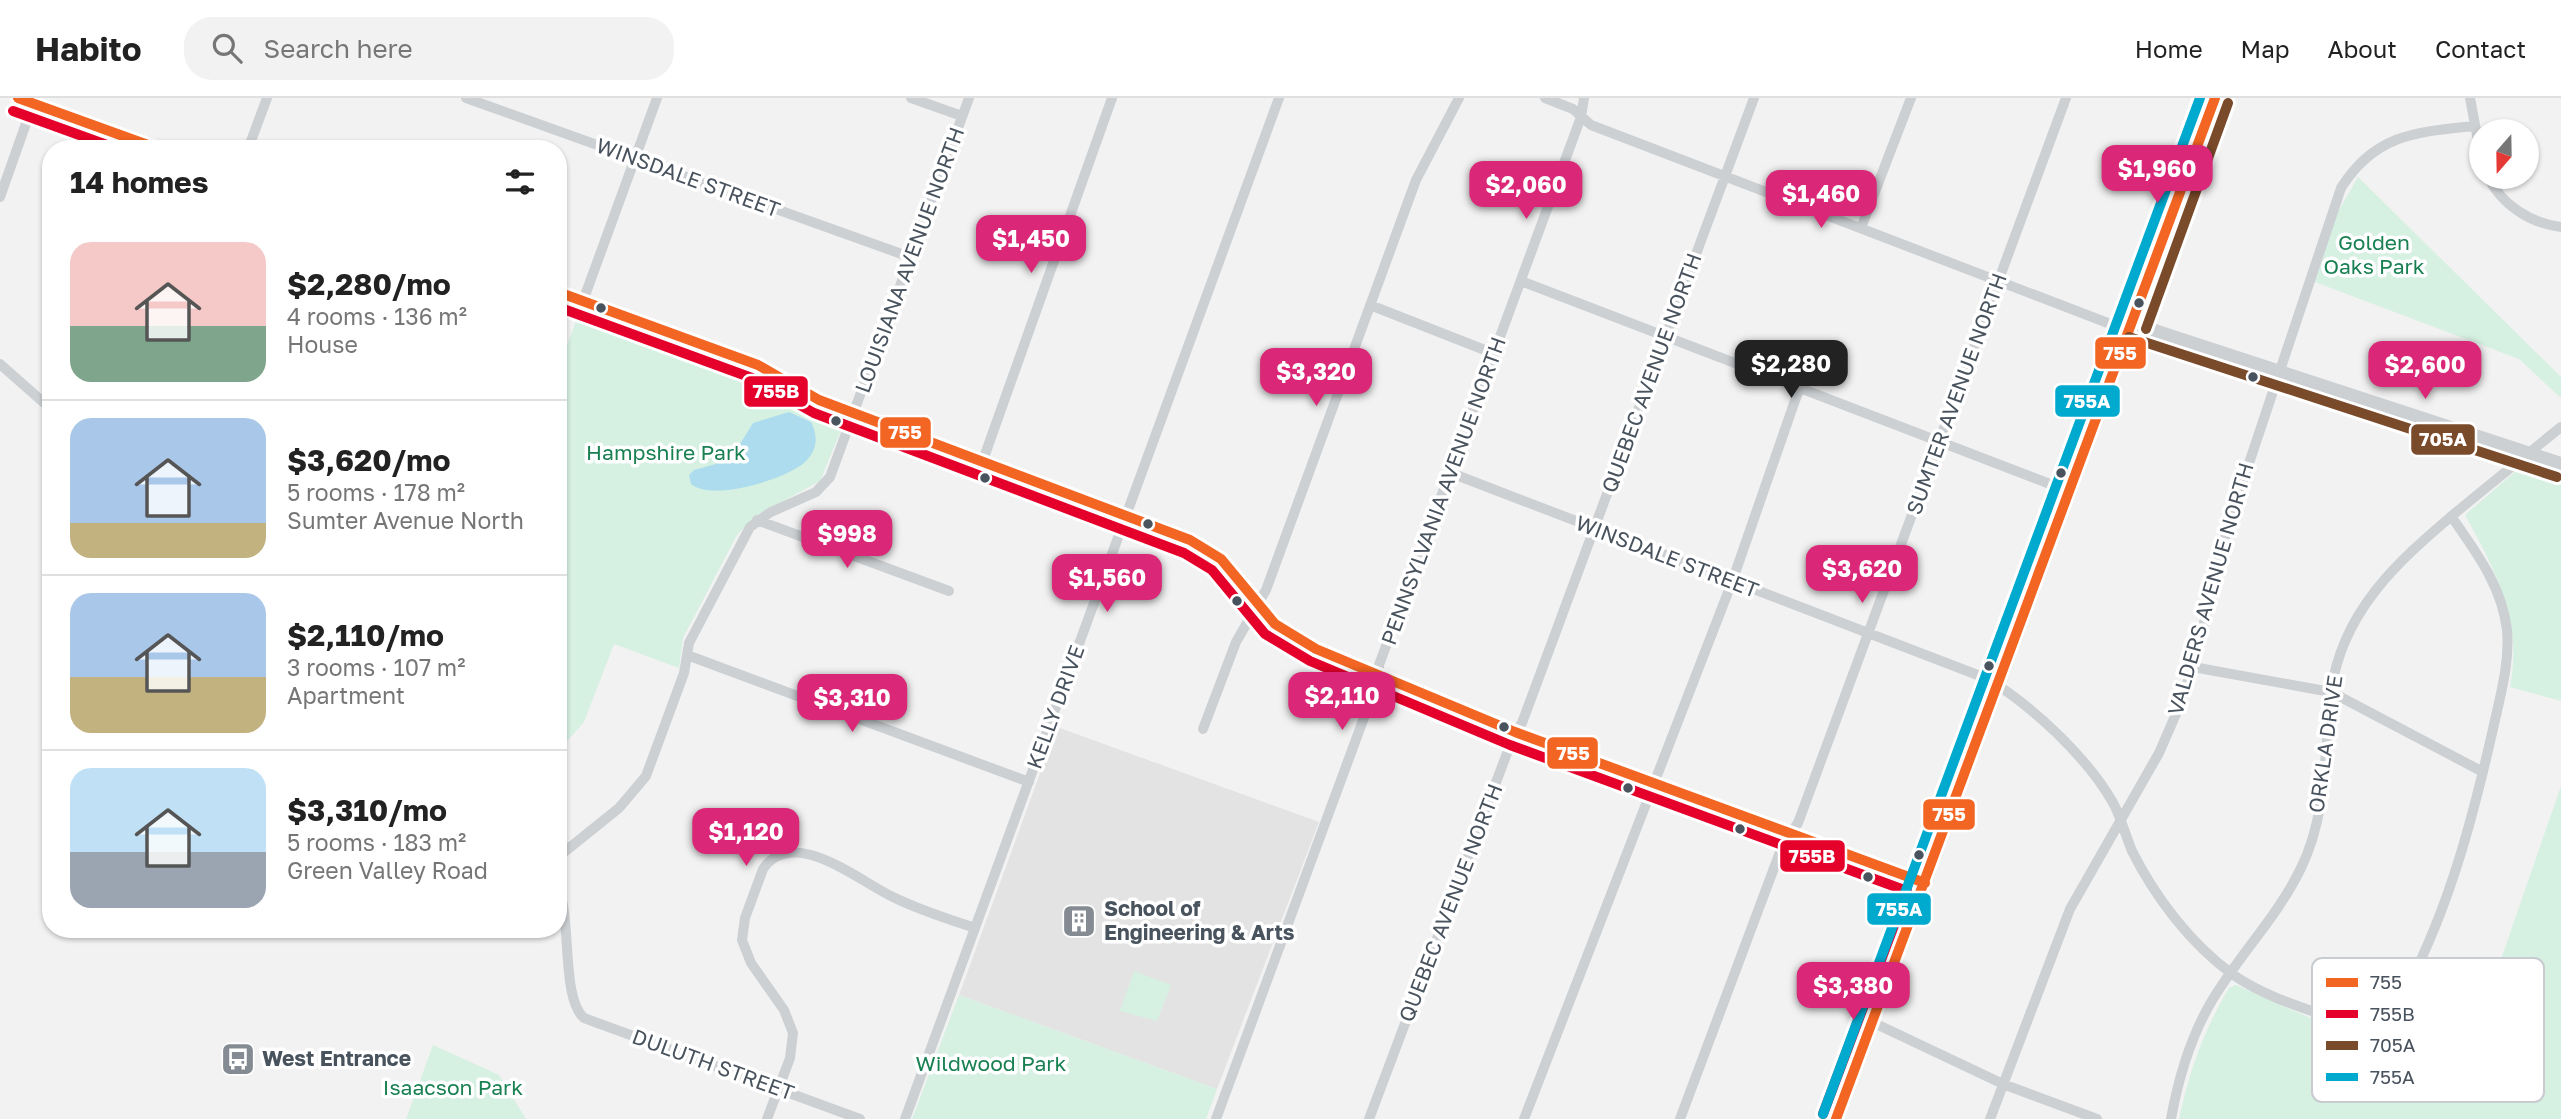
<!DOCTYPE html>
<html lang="en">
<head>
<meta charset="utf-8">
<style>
	:root { --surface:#fff; --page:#f2f2f2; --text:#222; --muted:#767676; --line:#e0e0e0; --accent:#db2777 }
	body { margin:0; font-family:"Golos Text",sans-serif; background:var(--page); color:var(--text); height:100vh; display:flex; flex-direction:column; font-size:26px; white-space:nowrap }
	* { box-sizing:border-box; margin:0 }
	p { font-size:23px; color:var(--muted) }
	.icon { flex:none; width:38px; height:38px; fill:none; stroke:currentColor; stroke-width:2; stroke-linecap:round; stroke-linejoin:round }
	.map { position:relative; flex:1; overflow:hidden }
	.side { position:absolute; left:42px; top:42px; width:525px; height:798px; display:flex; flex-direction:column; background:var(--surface); border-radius:28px; box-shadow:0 2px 5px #0004 }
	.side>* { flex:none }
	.needle { width:46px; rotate:200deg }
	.fabs { position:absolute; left:2469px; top:21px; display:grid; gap:14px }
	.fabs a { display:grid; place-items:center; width:70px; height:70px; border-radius:50%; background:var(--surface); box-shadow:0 2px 5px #0004; font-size:35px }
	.price { position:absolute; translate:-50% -60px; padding:0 16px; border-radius:14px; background:var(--accent); color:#fff; font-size:23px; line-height:46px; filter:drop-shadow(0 2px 4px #0008) }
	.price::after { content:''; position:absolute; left:50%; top:42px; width:21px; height:16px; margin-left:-10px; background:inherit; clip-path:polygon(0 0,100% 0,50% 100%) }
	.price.active { background:#222; color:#fff }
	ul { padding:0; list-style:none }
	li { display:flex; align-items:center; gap:21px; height:175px; padding:0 28px }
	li+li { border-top:2px solid var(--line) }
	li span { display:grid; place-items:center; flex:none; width:196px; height:140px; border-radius:21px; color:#555 }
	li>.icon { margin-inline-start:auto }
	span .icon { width:84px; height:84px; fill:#fffc; stroke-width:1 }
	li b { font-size:30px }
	h2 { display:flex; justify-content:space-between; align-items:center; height:84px; padding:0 28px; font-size:30px }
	header { display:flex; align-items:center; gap:42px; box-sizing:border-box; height:98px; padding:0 35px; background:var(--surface); border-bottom:2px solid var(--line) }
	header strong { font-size:33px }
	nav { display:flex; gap:38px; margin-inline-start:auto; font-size:24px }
	.search { width:490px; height:63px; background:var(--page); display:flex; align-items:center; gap:18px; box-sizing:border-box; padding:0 24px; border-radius:28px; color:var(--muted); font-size:26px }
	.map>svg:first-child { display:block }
	.education { fill:#e4e3e4 }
	.green { fill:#d6f0e2 }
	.water { fill:#acdced }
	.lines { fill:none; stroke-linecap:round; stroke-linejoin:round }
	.minor { stroke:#cdd0d3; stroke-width:10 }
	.tertiary { stroke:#cdd0d3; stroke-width:14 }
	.secondary { stroke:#ced1d3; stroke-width:16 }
	.bus-1-casing { stroke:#fff; stroke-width:16 }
	.bus-2-casing { stroke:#fff; stroke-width:16 }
	.bus-3-casing { stroke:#fff; stroke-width:16 }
	.bus-4-casing { stroke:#fff; stroke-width:16 }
	.bus-1 { stroke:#f26522; stroke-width:10 }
	.bus-2 { stroke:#e4002b; stroke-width:10 }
	.bus-3 { stroke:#7a4b2a; stroke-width:10 }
	.bus-4 { stroke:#00a9ce; stroke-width:10 }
	.bus-dot { fill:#49535e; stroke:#fff; stroke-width:2.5 }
	.labels { text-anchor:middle; stroke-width:7; stroke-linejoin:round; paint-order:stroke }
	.street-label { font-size:21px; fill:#49535e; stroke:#fff }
	.park-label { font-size:21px; fill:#198052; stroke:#fff }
	.poi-label { font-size:21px; font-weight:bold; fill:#49535e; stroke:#fff; text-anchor:start }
	.key { fill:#fff; stroke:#c8cbcf; stroke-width:2 }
	.key-label { font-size:19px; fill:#49535e }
	.line-badge { stroke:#fff; stroke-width:2.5 }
	.badge-label { font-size:19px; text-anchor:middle; font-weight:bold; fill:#fff }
</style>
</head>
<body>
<header>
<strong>Habito</strong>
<div class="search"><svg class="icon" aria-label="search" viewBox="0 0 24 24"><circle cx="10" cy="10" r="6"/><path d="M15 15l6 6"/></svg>Search here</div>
<nav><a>Home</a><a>Map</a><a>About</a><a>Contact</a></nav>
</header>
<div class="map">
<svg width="2561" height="1021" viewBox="0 0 2561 1021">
	<rect width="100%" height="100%" fill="#f2f2f2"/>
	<path class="education" d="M1057,629L1319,724L1217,991L959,897Z"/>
	<path class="green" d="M2358,79L2561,279V300L2519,261L2315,184L2338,114Z
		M581,210L757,275L841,320L844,325L820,383L754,419L737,437L683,540L679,570L614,546L584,624L561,650L558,647V271Z
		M2523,367L2561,379V603L2510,589C2523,524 2496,473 2465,417Z
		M2561,688V1021H2179C2190,971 2203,934 2229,890L2236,887L2308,919L2362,936L2384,932L2464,968Z
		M1134,873L1171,887L1157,923L1120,913Z
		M959,897L1217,991L1206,1021H912Z
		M433,947L499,977L526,1021H406Z"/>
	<path class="water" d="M789,314L811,324C818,338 818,352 805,364C787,381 712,404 691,386L689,377L694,372L716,366L737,351L753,325Z"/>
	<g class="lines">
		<path class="minor" d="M466,0L910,159
			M911,0L962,18
			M1545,0L1573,11L1591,27L2113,227
			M2470,0L2482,64
			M248,51L267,0
			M2488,79C2502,107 2530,125 2561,129
			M0,99L35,0
			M1861,130L1911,0
			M1521,183L2071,394
			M583,203L657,0
			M1370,207L1495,256
			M0,266L51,311
			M982,365L1112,0
			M1451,375L1988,581C2032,608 2086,658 2112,703C2121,718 2125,737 2132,753C2155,799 2190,845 2232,876C2266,900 2310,912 2349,926C2363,928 2378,930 2390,920C2398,912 2403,897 2408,888C2450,807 2473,719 2493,631C2500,599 2510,565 2507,532C2502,488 2476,454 2451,418
			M757,422L949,493
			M687,557L1029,684
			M2193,569L2331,594L2483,674
			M1203,631L1236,544L1266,492L1416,82L1459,0
			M558,759L619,710L646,678L684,575L689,545L750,429L771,414L816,394L830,379L969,0
			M558,789C572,822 561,900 584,920L860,1021
			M1872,924L2003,986L2097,1021
			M767,1021L790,960L793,935L784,912L751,865L742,842L745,820L763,771C793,727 859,783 893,799C919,812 948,821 975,830
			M905,1021L1279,0
			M1216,1021L1379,579V567L1581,19L1584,0
			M1369,1021L1515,634L1522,625L1754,0
			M1524,1021L1732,484L1800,288
			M1680,1021L1783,746L1798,725L2066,0
			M1990,1021L2070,811L2159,655L2176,616L2193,569L2228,428L2341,90C2375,36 2416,34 2474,28
			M2171,1021C2178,982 2190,941 2210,906C2237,859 2277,820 2301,770C2328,715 2324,652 2331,594C2342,514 2396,465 2454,416C2489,387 2525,358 2561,329"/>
		<path class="tertiary" d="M18,0L160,51
			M558,194L758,267L819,302L1190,442L1221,461L1275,526L1316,551L1515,634L1925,785
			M2133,226L2561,366"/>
		<path class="secondary" d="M1836,1021L2215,0"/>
		<g class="bus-1-casing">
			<path id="bus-1" d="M18,0L159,51
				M558,194L758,267L819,302L1190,442L1221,461L1275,526L1316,551L1515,634L1925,785
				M1836,1021L2215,0"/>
		</g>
		<g class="bus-2-casing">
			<path id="bus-2" d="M13,13L118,51
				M558,209L752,280L814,315L1184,455L1212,472L1265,536L1310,563L1510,647L1907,793L1823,1016"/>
		</g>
		<g class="bus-3-casing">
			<path id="bus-3" d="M2146,231L2228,5
				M2129,239L2557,379"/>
		</g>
		<g class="bus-4-casing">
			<path id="bus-4" d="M1823,1016L2200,0"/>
		</g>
		<use href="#bus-1" class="bus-1"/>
		<use href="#bus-2" class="bus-2"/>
		<use href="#bus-3" class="bus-3"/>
		<use href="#bus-4" class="bus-4"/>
	</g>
	<defs>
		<g id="building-square" transform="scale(1.75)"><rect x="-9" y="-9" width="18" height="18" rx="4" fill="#848b92" stroke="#fff"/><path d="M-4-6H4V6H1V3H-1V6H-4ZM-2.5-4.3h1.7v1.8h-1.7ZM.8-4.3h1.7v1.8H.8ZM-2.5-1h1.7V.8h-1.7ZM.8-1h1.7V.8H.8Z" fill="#fff"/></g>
		<g id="bus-square" transform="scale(1.75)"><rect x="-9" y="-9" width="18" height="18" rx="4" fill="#848b92" stroke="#fff"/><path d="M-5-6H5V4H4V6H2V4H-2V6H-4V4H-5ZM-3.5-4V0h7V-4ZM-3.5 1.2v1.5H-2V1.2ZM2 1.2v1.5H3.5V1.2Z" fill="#fff"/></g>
	</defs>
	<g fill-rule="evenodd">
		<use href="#building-square" x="1079" y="823"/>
		<use href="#bus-square" x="238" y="961"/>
	</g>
	<g class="bus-dot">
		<circle cx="2139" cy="205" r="6"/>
		<circle cx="601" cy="210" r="6"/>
		<circle cx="2253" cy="279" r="6"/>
		<circle cx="836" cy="323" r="6"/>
		<circle cx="2061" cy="375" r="6"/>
		<circle cx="985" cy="380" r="6"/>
		<circle cx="1148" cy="426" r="6"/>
		<circle cx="1237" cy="503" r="6"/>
		<circle cx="1989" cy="568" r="6"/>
		<circle cx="1504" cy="629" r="6"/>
		<circle cx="1628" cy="690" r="6"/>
		<circle cx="1740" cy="731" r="6"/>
		<circle cx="1919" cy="757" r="6"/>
		<circle cx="1868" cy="779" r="6"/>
	</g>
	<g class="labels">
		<g class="street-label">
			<text transform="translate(688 80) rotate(20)" y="7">WINSDALE STREET</text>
			<text transform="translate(910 162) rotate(-70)" y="7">LOUISIANA AVENUE NORTH</text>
			<text transform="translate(1652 275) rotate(-70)" y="7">QUEBEC AVENUE NORTH</text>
			<text transform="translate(1957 296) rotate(-70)" y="7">SUMTER AVENUE NORTH</text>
			<text transform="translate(1444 393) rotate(-70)" y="7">PENNSYLVANIA AVENUE NORTH</text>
			<text transform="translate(1667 459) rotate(21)" y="7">WINSDALE STREET</text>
			<text transform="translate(2211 491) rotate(-74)" y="7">VALDERS AVENUE NORTH</text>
			<text transform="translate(1056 609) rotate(-70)" y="7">KELLY DRIVE</text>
			<text transform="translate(2326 646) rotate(-82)" y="7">ORKLA DRIVE</text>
			<text transform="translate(1451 805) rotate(-69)" y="7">QUEBEC AVENUE NORTH</text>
			<text transform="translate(713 967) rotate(20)" y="7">DULUTH STREET</text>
		</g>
		<g class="park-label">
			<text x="2374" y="152">Golden<tspan x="2374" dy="24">Oaks Park</tspan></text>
			<text x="666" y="362">Hampshire Park</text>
			<text x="991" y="973">Wildwood Park</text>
			<text x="453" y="997">Isaacson Park</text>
		</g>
		<g class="poi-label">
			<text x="1104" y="818">School of<tspan x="1104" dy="24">Engineering &amp; Arts</tspan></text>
			<text x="262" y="968">West Entrance</text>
		</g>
	</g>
	<rect x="2312" y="860" width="232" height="144" rx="10" class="key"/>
	<rect x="2326" y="880" width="32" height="9" fill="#f26522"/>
	<rect x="2326" y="912" width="32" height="8" fill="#e4002b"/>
	<rect x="2326" y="943" width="32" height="9" fill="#7a4b2a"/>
	<rect x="2326" y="975" width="32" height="8" fill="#00a9ce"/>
	<g class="key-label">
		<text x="2370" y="891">755</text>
		<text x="2370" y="923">755B</text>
		<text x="2370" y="954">705A</text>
		<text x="2370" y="986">755A</text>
	</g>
	<g class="line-badge">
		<rect x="2094" y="238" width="53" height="34" rx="7" fill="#f26522"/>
		<rect x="743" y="277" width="66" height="33" rx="7" fill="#e4002b"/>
		<rect x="2054" y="286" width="67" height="34" rx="7" fill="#00a9ce"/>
		<rect x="879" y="318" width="53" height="33" rx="7" fill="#f26522"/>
		<rect x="2410" y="325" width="66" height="33" rx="7" fill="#7a4b2a"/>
		<rect x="1546" y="638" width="53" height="34" rx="7" fill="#f26522"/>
		<rect x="1922" y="700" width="54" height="33" rx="7" fill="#f26522"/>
		<rect x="1779" y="741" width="67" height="34" rx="7" fill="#e4002b"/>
		<rect x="1866" y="794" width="66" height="34" rx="7" fill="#00a9ce"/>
	</g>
	<g class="badge-label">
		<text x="2120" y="262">755</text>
		<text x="776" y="300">755B</text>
		<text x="2087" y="310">755A</text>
		<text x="905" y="341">755</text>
		<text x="2443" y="348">705A</text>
		<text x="1573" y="662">755</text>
		<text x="1949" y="723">755</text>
		<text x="1812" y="765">755B</text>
		<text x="1899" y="818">755A</text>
	</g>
</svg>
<div class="fabs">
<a><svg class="needle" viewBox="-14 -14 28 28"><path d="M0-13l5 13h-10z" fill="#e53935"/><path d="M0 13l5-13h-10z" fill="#767676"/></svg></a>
</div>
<b class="price" style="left:2157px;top:107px">$1,960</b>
<b class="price" style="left:1526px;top:123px">$2,060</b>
<b class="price" style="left:1821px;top:132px">$1,460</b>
<b class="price" style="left:1031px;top:177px">$1,450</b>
<b class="price active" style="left:1791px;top:302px">$2,280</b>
<b class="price" style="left:2425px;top:303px">$2,600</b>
<b class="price" style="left:1316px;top:310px">$3,320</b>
<b class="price" style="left:847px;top:472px">$998</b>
<b class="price" style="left:1862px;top:507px">$3,620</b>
<b class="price" style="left:1107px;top:516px">$1,560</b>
<b class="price" style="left:1342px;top:634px">$2,110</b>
<b class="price" style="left:852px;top:636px">$3,310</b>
<b class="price" style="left:746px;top:770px">$1,120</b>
<b class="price" style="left:1853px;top:924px">$3,380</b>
<section class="side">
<h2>14 homes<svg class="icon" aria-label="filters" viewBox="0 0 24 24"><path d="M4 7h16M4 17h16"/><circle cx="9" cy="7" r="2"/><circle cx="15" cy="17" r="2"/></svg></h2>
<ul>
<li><span style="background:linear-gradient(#f6c9c9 60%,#7fa58c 0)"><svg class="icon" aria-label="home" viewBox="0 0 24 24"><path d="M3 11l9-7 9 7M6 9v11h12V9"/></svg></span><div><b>$2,280/mo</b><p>4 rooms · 136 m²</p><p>House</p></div></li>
<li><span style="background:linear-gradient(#a9c7e8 75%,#c2b280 0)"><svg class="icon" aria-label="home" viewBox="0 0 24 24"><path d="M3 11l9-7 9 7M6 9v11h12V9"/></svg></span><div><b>$3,620/mo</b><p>5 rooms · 178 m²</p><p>Sumter Avenue North</p></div></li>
<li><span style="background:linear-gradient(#a9c7e8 60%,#c2b280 0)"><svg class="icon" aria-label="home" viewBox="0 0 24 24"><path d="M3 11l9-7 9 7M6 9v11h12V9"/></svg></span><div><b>$2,110/mo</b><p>3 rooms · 107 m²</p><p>Apartment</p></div></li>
<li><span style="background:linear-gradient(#bfe0f5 60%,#9aa5b1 0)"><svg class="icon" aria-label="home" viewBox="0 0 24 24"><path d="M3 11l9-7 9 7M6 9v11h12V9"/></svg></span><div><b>$3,310/mo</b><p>5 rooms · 183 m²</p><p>Green Valley Road</p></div></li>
</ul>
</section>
</div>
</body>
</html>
